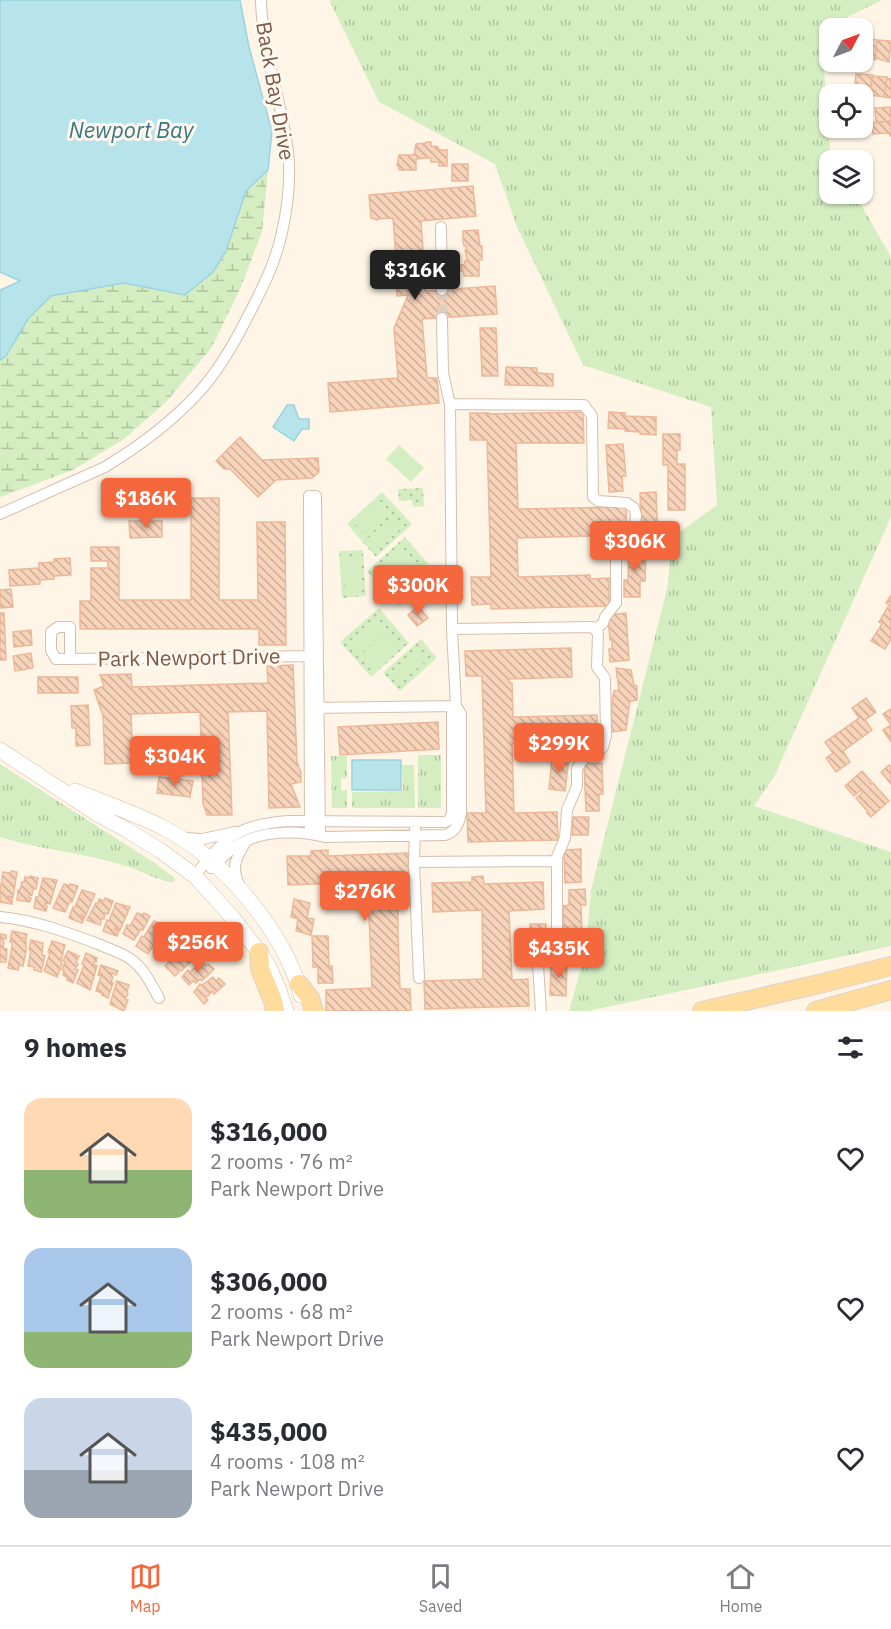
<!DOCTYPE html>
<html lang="en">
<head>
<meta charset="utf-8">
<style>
	:root { --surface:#fff; --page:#f7f7f7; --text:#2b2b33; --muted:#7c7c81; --line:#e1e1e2; --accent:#f5683e }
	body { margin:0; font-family:"IBM Plex Sans",sans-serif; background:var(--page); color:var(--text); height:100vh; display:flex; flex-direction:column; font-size:22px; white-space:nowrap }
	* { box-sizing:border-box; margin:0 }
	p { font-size:20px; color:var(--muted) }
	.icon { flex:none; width:33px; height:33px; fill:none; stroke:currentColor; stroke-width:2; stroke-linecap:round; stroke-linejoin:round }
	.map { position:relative; height:1011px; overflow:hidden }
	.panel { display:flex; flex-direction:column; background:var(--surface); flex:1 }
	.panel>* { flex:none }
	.needle { width:39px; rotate:49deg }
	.buttons { position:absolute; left:819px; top:18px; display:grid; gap:12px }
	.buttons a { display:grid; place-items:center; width:54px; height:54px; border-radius:12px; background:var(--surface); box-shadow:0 2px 4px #0004; font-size:30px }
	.price { position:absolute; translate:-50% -51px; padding:0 14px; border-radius:6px; background:var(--accent); color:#fff; font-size:20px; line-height:39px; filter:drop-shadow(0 2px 3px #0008) }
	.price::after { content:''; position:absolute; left:50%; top:36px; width:18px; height:14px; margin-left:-9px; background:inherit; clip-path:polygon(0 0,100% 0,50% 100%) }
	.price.on { background:#222; color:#fff }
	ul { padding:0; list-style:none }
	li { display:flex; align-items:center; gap:18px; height:150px; padding:0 24px }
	li span { display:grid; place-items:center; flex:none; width:168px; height:120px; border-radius:18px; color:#555 }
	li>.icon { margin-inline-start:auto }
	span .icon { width:72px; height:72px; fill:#fffc; stroke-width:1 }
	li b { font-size:26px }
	h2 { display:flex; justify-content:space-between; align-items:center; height:72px; padding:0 24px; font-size:26px }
	.tabs { display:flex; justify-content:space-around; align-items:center; height:84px; border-top:2px solid var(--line); background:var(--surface); font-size:16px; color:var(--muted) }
	.tabs a { display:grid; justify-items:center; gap:3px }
	.tabs .on { color:var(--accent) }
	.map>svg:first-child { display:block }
	.grass { fill:url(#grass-tufts) }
	.wetland { fill:url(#wetland-marsh) }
	.park { fill:url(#park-dots) }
	.pitch { fill:#d4eec2 }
	.water { fill:#b7e3eb; stroke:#9cd3de; stroke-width:1.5 }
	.building { fill:url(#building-back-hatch); stroke:#ecb899; stroke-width:1.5 }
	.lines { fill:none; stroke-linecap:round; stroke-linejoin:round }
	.street-tunnel { stroke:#decebe; stroke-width:10; stroke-dasharray:10 5; stroke-linecap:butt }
	.street-casing { stroke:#d5bead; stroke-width:12 }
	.secondary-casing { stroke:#d8bea9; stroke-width:16 }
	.primary-casing { stroke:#ddd4cf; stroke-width:20 }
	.street { stroke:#fff; stroke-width:10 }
	.secondary { stroke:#fff; stroke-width:15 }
	.primary { stroke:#ffdb9c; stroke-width:18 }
	.labels { text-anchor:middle; stroke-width:6; stroke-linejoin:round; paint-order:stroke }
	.street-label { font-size:21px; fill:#7b5a47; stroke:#fff8ee }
	.water-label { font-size:22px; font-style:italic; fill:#397682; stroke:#fff8ee }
</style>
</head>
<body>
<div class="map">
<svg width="891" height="1011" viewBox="0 0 891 1011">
	<defs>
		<pattern id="grass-tufts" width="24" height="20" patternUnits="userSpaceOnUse" patternTransform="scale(1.5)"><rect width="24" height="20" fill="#d4eec2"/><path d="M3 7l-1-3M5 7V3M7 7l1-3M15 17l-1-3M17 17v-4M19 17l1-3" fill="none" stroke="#b1c49f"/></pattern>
		<pattern id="wetland-marsh" width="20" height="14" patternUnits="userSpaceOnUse" patternTransform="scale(1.5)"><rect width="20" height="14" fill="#d4eec2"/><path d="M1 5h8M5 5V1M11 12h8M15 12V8" fill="none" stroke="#b1c49f"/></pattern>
		<pattern id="park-dots" width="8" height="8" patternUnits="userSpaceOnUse" patternTransform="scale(1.5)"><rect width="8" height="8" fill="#d4eec2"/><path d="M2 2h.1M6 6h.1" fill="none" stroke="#b1c49f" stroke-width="1.8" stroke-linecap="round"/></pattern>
		<pattern id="building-back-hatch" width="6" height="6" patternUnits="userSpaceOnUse" patternTransform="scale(1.5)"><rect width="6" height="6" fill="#f7d3ba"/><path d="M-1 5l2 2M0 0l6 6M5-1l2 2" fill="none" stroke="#cdae99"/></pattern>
	</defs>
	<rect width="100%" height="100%" fill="#fff5e6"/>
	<path class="grass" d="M329,0H882L840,21L834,28H830L829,33L822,41L830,151L836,160H830V194H855L891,257V517L774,777L754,806L891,852V946L588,1011H569L585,954L591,890L667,589L673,537L717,505L711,407L583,365L517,227L495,164L379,102Z
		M418,755H441V808H418Z
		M331,756H347V778H341V790H347V808H332Z
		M0,764L153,862L175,878L174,882C162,883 140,870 126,866C85,853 41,850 0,837Z
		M402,765H414L415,808H352V792L403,791Z"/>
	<path class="wetland" d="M268,170L262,232L241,287L212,347L168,400L124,439L73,470L0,497V360L6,355L28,319L51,296L124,283L185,295L213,272L226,251L246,191Z"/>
	<path class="park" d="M423,488L424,506L413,507L412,500L399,501L398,489Z
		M382,492L412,524L376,557L347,524Z
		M405,537L436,573L399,606L367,571Z
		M363,550L366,596L342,598L339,551Z
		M379,608L409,643L371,677L340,642Z
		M421,639L437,658L400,691L383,673Z"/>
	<path class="pitch" d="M399,445L424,468L411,482L386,459Z
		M380,501L390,512L365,534L355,523Z
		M393,516L403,527L378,549L368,538Z
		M402,547L412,558L387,580L377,569Z
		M359,559L360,592L345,593L343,560Z
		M416,562L426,574L401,596L391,584Z
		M376,620L386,631L361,653L351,641Z
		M389,635L399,646L374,668L364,656Z
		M417,649L426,661L401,682L392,671Z"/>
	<path class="water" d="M0,0H240L249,47L272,131L268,170L246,191L226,251L213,272L185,295L124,283L51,296L28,319L6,356L0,360V290L20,281L0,272Z
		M287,405H294L299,419H309V429H302L294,441L273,427Z
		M352,760H401V790H352Z"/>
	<path class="building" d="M862,37L877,40L875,60L862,56Z
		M877,40L891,41L889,62L875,58Z
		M856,74L873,75L870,95L854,93Z
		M872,76L887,77L884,97L870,95Z
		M887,78L891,79V98L884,97Z
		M890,107L891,121L876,122L875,108Z
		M891,121V136H890L889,133L873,134L872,123Z
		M426,142H431V146L438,147L439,150H447V166H439V162H431V158H427L416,159V170H399V166H397L399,155H414L416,144L426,143Z
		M452,164H468V181H452Z
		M473,186L476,216L421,221L426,291L495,286L497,314L422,319L427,378H437L439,403L330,412L328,383L398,378L394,328L408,295L397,296L394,262H403L408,276L410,277V270H414L412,257L396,258L393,218L377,219V220L371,218L369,195Z
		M478,230L480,246H482V260H479V276H464L463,271H461V265L465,264V261L467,260L465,250H467L466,246H464L463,242V231Z
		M480,328H496L498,376H482Z
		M506,367L537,368V373L553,374V386L505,385Z
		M583,412L584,443H516L518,509L626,507L627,535L517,538L518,577L590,575V579L609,578V606L491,609V604L472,605L471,577H491L487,440H470V413H489V414Z
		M609,412L625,413V416L656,417V435L640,434V432L625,431V429L608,428Z
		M663,434H680V450H677V464H685V510H668V465H663Z
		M240,437L262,460L318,458L319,472L312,478L276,480L258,497L230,469H224L216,461Z
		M623,444L626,476H622L623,491L609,492L606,445Z
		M656,492L658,539L642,540L640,493Z
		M159,494L176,496L174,512L157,510Z
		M191,498H219V600H258L257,522H285L286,645H259V629H80V601H91V568H108V561H91V547H119V600H191Z
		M129,521H162V537L130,538Z
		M629,548L646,549L645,581H640V597H624V580H628Z
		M70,558L71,575L54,576V579L40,580V584L10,586L9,570L39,568V563L54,562V559Z
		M11,589L13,607L0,608V590Z
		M891,595V639L885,649L871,641L882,624L879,622L889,605L886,603Z
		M418,606L428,618L417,626L408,615Z
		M0,613H4L6,660H0Z
		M626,613L629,660L610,662L609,649H612V640H610L608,615Z
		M31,630L32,645L14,647L13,632Z
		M571,648L572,677L509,679V683H512L513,717L597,715L598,744L547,746V742L512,743L514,813L557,812L558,840L468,842L467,813H486L482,676H466L465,651Z
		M31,653L33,668L15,671L13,656Z
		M293,665L297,762L301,773V782L291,784L300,807L269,808L267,711L228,712L232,815H207L203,803L200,712L131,714L133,763L105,764L103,716L94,690L104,686L100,675L131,674L132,687L268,683L267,666Z
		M616,668L631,670L634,685L637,686V700L630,701L626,730L613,732L611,722L612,701L614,691L619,690Z
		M38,677H78V693H38Z
		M866,698L876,712L865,720L872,730L843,751L850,762L836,772L826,758L833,753L825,742L859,718L852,708Z
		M88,705L90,745L76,746V728H72L71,706Z
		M891,709V742L883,730L891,725L883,714Z
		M438,722L439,749L340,755L338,727Z
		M158,755L159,770L141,771L140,756Z
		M552,757L569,758L565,791L549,789Z
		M602,763L603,794H599V811H586L584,764Z
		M889,765L891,767V784L881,772Z
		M862,771L871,781L870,783L871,784L873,783L889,801L871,817L867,813L868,812L856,798L863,792L861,790L854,796L845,786Z
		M159,777L193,781L190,797L157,793Z
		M573,817H589L588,835H572Z
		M581,849V882L565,883L564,850Z
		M328,850V856L408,853L409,883H398V933L400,989H410L411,1011H326V990L372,988L368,890H371V882L288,885L287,856H311V851Z
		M11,871L17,872L13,897L8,896V898H12V904L0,902V891L3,872L10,873Z
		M30,876L38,878L36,889H33L32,895L29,896V898H31L30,902L17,900L18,890H20L22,882H24L25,877L29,878Z
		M483,876L484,884L543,882L544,909L509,911L512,980L528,979L529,1006L425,1009L424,981L483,979L482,910L433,912L432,883L472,882V877Z
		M43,878L57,880L50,904L45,903V905L47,906L46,911L34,908L36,897H38L39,894Z
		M64,884L70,886V884L78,886L72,902L70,901L65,912L53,908Z
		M585,889L586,905H581L582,935H578L579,950L565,951L563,906L569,905V890Z
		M82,890L95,894L85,917L81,915L80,917L84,918L82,923L69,918L73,907L74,908L76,905Z
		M105,898L113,901L108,914L105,913L104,919H100L101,921L100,925L87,920L96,903L98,904L99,899L104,901Z
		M294,899L310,903L307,918L314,919L311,935L296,931L298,919L291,917Z
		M116,903L130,907L120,930L115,928V930L119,931L117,936L103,931L107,920L109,921L110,918Z
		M137,913L143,915L144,913L150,916L143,930L141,929L134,940L123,934L127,925L130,926Z
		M154,921L167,927L152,948L149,946L151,949L148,954L136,946L142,936L144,937L145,935Z
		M530,924H546L545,943L530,942Z
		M12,931L27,934L26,939L21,938V940L26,941V952L23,966L19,965L18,970L8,968L12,947V942H10Z
		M0,934L6,935V939H2V940L4,942L3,948L7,949L6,962H0Z
		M171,935L176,938L178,936L184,940L176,952L173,950L170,955L167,956L164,960L153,952L160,944L161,945L167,938L168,939Z
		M312,936H328L329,966H332L333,983H318V967H313Z
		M31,940L43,943L42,955L45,956L41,972L34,970V967L28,966L31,950H29Z
		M52,941L65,945L61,961L62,964L57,977L44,971L50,953L48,952Z
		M187,946L199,954L181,971L177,968L176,969L179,972L175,976L165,966L173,958L174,959L177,958Z
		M68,951L79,956L76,962L78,964L75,969L78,970L73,983L67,980V977L63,975L64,971L62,970L65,962L63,961Z
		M86,953L97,958L96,962H94L93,964L97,966L90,990L77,983L83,968L84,965L82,964Z
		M202,961L206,966L208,964L214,969L202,981L200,979L196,983L193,981L189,985L182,977L188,970L190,972Z
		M551,963H567L566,996L550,995Z
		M101,965L118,971L116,975L112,973L111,976L113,977L111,982L113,983L108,998L102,995V993L96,991L101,976L98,975Z
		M213,977L216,981L219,978L225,984L214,994L212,991L208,996H204L208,1000L204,1004L194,992L200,984L202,985Z
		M117,981L129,985L127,991L128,994L125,999L128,1000L124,1011L110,1004Z"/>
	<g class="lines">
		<path class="street-tunnel" d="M442,290V318"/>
		<g class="street-casing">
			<path id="street" d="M441,227L442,290
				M450,404L584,405L592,416L593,497L598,501L627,503L634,508L636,515L634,534L616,559V603L605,617L603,623L595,630
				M0,514L105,467C138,447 175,419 201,390C220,368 234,344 247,318C257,299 267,280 274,260C285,229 292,185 288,152C282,101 262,52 261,0
				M452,629L593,627L595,630
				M70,659V627H58L51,632V650L56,659H70L315,656
				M312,708L456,706
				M415,829L414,862L419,978
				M310,833L309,496H316L320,835
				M183,838L203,839L235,832
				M414,862L557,861
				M211,868C220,862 226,852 236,846C261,830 297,830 325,837L445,835C456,832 459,823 461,813V714L456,706
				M195,876C223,837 240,824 289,821L445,822L449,820L452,814V713L456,706L452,629L450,404L443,373L442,318
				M240,887C231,867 235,860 245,843
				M0,917C34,920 66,932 98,944C109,949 123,953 132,960C145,970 151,984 159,998
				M541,1011L538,965L555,943L557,936V857L565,838L567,810L577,786V769L583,759L599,751L603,747L606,736L605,678L597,667L598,633L595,630"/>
		</g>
		<g class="secondary-casing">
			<path id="secondary" d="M0,750L99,815L127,830L161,851L195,876L232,917L259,952L269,967L278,988L286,1011
				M75,791C105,803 135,813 164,828C222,858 285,932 301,995"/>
		</g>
		<g class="primary-casing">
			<path id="primary" d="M259,952L260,969L273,1001L275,1011
				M299,984L310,998L314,1011
				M702,1011L823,983L891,966
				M816,1011L891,990"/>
		</g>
		<use href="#street" class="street"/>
		<use href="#secondary" class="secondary"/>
		<use href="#primary" class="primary"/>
	</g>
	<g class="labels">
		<g class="street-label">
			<text transform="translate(275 91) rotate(80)" y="7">Back Bay Drive</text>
			<text transform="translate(189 658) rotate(-1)" y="7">Park Newport Drive</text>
		</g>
		<g class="water-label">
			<text x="131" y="138">Newport Bay</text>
		</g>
	</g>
</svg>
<div class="buttons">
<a><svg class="needle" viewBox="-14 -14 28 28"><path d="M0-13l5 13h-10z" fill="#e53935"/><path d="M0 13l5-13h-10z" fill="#7c7c81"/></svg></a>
<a><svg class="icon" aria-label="locate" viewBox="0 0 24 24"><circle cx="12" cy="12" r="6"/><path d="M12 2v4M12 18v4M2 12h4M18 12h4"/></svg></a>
<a><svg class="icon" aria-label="layers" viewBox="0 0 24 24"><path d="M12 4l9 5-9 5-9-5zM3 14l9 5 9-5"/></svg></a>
</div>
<b class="price on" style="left:415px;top:301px">$316K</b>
<b class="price" style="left:146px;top:529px">$186K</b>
<b class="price" style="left:635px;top:572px">$306K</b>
<b class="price" style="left:418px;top:616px">$300K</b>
<b class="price" style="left:559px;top:774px">$299K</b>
<b class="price" style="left:175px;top:787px">$304K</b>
<b class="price" style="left:365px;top:922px">$276K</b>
<b class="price" style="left:198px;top:973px">$256K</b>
<b class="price" style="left:559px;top:979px">$435K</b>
</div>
<section class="panel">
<h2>9 homes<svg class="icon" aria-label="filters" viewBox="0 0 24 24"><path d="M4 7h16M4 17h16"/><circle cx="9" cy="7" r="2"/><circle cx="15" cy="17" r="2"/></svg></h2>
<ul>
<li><span style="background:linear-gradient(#ffd9b3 60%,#8fb573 0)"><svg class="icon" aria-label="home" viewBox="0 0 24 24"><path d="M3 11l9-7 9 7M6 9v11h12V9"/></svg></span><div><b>$316,000</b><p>2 rooms · 76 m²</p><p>Park Newport Drive</p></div><svg class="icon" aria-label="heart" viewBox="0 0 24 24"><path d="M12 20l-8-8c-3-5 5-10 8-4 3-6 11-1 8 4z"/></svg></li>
<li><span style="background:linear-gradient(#a9c7e8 70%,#8fb573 0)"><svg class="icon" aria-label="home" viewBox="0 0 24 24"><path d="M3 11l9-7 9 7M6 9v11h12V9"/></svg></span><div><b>$306,000</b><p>2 rooms · 68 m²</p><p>Park Newport Drive</p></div><svg class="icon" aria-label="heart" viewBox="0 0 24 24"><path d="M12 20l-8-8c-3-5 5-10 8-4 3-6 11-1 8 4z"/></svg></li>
<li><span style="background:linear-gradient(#c9d6e8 60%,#9aa5b1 0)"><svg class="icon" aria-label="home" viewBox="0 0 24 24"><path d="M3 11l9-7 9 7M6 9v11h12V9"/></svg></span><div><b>$435,000</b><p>4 rooms · 108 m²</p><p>Park Newport Drive</p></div><svg class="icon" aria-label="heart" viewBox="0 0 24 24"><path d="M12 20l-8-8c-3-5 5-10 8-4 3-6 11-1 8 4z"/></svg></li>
</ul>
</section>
<nav class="tabs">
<a class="on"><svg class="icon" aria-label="map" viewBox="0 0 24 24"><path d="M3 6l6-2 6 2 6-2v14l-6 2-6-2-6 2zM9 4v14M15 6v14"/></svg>Map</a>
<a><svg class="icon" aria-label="saved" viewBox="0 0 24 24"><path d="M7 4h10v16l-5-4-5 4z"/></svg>Saved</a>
<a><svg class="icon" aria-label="home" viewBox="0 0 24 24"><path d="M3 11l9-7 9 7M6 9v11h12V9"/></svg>Home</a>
</nav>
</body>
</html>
